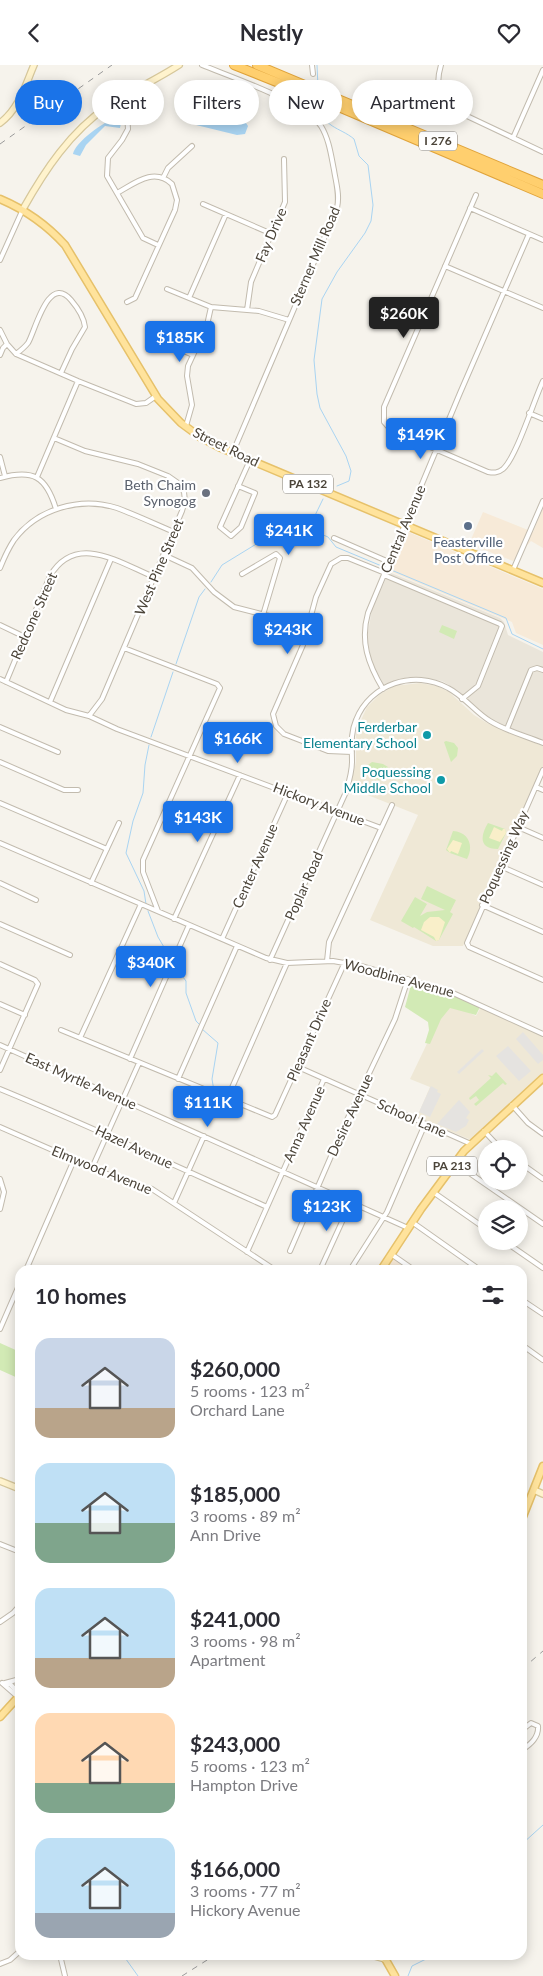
<!DOCTYPE html>
<html lang="en">
<head>
<meta charset="utf-8">
<style>
	:root { --surface:#fff; --page:#f7f7f7; --text:#2b2b33; --muted:#7c7c81; --accent:#1a73e8 }
	body { margin:0; font-family:Lato,sans-serif; background:var(--page); color:var(--text); height:100vh; display:flex; flex-direction:column; font-size:19px; white-space:nowrap }
	* { box-sizing:border-box; margin:0 }
	p { font-size:16px; color:var(--muted) }
	.icon { flex:none; width:28px; height:28px; fill:none; stroke:currentColor; stroke-width:2; stroke-linecap:round; stroke-linejoin:round }
	.map { position:relative; flex:1; overflow:hidden }
	.details { position:absolute; left:15px; top:1200px; width:512px; height:695px; display:flex; flex-direction:column; background:var(--surface); border-radius:15px; box-shadow:0 2px 12px #0003 }
	.details>* { flex:none }
	.banner { position:absolute; left:15px; top:15px; width:514px; height:45px; display:flex; gap:10px }
	.tools { position:absolute; left:478px; top:1075px; display:grid; gap:10px }
	.tools a { display:grid; place-items:center; width:50px; height:50px; border-radius:50%; background:var(--surface); box-shadow:0 2px 12px #0003; font-size:25px }
	.price { position:absolute; translate:-50% -42px; padding:0 11px; border-radius:5px; background:var(--accent); color:#fff; font-size:16px; line-height:32px; filter:drop-shadow(0 1px 2px #0008) }
	.price::after { content:''; position:absolute; left:50%; top:30px; width:15px; height:11px; margin-left:-8px; background:inherit; clip-path:polygon(0 0,100% 0,50% 100%) }
	.price.selected { background:#222; color:#fff }
	ul { padding:0; list-style:none }
	li { display:flex; align-items:center; gap:15px; height:125px; padding:0 20px }
	li span { display:grid; place-items:center; flex:none; width:140px; height:100px; border-radius:15px; color:#555 }
	li>.icon { margin-inline-start:auto }
	span .icon { width:60px; height:60px; fill:#fffc; stroke-width:1 }
	li b { font-size:21px }
	h2 { display:flex; justify-content:space-between; align-items:center; height:60px; padding:0 20px; font-size:21px }
	.pill { padding:0 18px; border-radius:22px; background:var(--surface); box-shadow:0 2px 12px #0003; font-size:18px; line-height:45px }
	.pill.selected { background:var(--accent); color:#fff }
	header { display:flex; justify-content:space-between; align-items:center; height:65px; padding:0 20px; background:var(--surface); font-size:22px; font-weight:700 }
	.map>svg:first-child { display:block }
	.residential { fill:#eae5da }
	.commercial { fill:#f7ead8 }
	.education { fill:#efe8d6 }
	.green { fill:#d2eab5 }
	.sand { fill:#f9efc9 }
	.parking { fill:#e5e3e0 }
	.water { fill:#a9d4f2 }
	.lines { fill:none; stroke-linecap:round; stroke-linejoin:round }
	.stream { stroke:#a9d4f2; stroke-width:1 }
	.street-casing { stroke:#c2bbae; stroke-width:6 }
	.secondary-casing { stroke:#d6c79b; stroke-width:8 }
	.primary-casing { stroke:#e6c16a; stroke-width:9 }
	.highway-casing { stroke:#e0a43c; stroke-width:10 }
	.street { stroke:#fff; stroke-width:4 }
	.secondary { stroke:#fff3cd; stroke-width:5.5 }
	.primary { stroke:#ffe39c; stroke-width:6 }
	.highway { stroke:#ffcf6e; stroke-width:8 }
	.rail { stroke:#9a9a9a; stroke-width:1; stroke-dasharray:6 6; stroke-linecap:butt }
	.worship-dot { fill:#6b7280; stroke:#fff; stroke-width:2 }
	.service-dot { fill:#5c6f8a; stroke:#fff; stroke-width:2 }
	.culture-dot { fill:#0f9aa8; stroke:#fff; stroke-width:2 }
	.labels { text-anchor:middle; stroke-width:4.5; stroke-linejoin:round; paint-order:stroke }
	.shield { fill:#fff; stroke:#817c74; stroke-width:1 }
	.shield-label { font-size:12px; font-weight:bold; fill:#4b4439 }
	.street-label { font-size:14px; fill:#4b4439; stroke:#fff }
	.worship-label { font-size:14px; fill:#5b616d; stroke:#fff; text-anchor:end }
	.service-label { font-size:14px; fill:#4e5e75; stroke:#fff }
	.culture-label { font-size:14px; fill:#0d838f; stroke:#fff; text-anchor:end }
</style>
</head>
<body>
<header><svg class="icon" aria-label="back" viewBox="0 0 24 24"><path d="M15 5l-7 7 7 7"/></svg>Nestly<svg class="icon" aria-label="heart" viewBox="0 0 24 24"><path d="M12 20l-8-8c-3-5 5-10 8-4 3-6 11-1 8 4z"/></svg></header>
<div class="map">
<svg width="543" height="1911" viewBox="0 0 543 1911">
	<rect width="100%" height="100%" fill="#f6f3ec"/>
	<path class="residential" d="M389,507L500,553L504,557L508,570L543,587V676L492,655L476,643L459,626L442,616L420,612H408L384,620L372,598L367,573L372,544Z"/>
	<path class="commercial" d="M543,443V483L531,476L513,496L469,479L483,447L533,467Z
		M408,467L543,524V580L516,568L512,557L390,506Z
		M393,1193L411,1205H386Z"/>
	<path class="education" d="M420,618L437,621L449,627L474,650L487,658L543,681V702L463,881H433L370,855L418,750L350,723L356,697V666L367,642L379,630L394,621Z
		M447,937L476,951L481,942L543,971V1011L471,1075L417,1052L430,1022L410,1014Z"/>
	<path class="green" d="M442,560L457,566L454,574L439,567Z
		M446,676L454,678L458,683L457,691L451,697L444,677Z
		M372,697L383,699L388,702L385,710H381L379,715L362,708L363,704Z
		M488,758L505,764L506,768L498,784C479,784 480,771 488,758Z
		M453,766C469,767 474,781 467,794L450,788L446,785Z
		M427,821L456,835L450,847L453,849L439,875L436,876L414,862L413,863L401,856L415,832L427,839L420,851L427,847L445,845L421,834Z
		M411,920L449,929L480,942L476,950L450,943L441,954L430,979L425,978L429,965L428,957L405,942Z
		M496,1007L507,1019L505,1020L503,1018L476,1041L474,1039L479,1035L476,1031L470,1035L469,1033L491,1013L488,1010L492,1011Z
		M0,1278L20,1287V1314L0,1305Z"/>
	<path class="sand" d="M494,762L502,766L503,764H505L506,768L500,777L489,773Z
		M453,775L462,778L458,789L451,786L450,788L447,784Z
		M430,852H439L445,857L439,875L436,876L434,872L421,865L424,857Z"/>
	<path class="parking" d="M523,967L543,990V995L538,999L516,974Z
		M508,981L531,1006L519,1016L496,991Z
		M482,984L484,986L459,1009L457,1007Z
		M431,1021L438,1025L437,1027L441,1029L430,1052L419,1047Z
		M459,1035L470,1047L466,1053L469,1055L466,1061L456,1067L437,1059Z"/>
	<path class="water" d="M205,47L222,48L246,58L248,61L245,69L237,70L196,60L198,52Z
		M117,52L121,58L120,63L105,61L86,80L80,91L73,89C75,77 105,56 117,52Z"/>
	<g class="lines">
		<path class="stream" d="M317,0L318,22
			M320,38C321,63 340,62 354,74L359,91L368,100L373,140L371,156L365,168L337,207L322,234L314,295L317,329L320,343L346,391L351,406L349,416L337,421
			M309,464L328,472L336,482L384,502
			M389,504L506,553L512,569L543,584
			M211,517L222,500L271,470L279,471L285,477H300L305,471L323,434
			M176,599L199,532L205,524
			M151,672L173,607
			M146,839L144,826L126,788L133,756L143,728L145,700L149,680
			M148,846L158,872L171,894
			M174,900L186,916V928L196,956L199,959
			M202,964L218,978L212,1014L214,1026
			M210,1054L214,1033
			M522,1779L543,1760
			M123,1890L138,1911
			M408,1911L412,1901L428,1893L429,1890"/>
		<g class="street-casing">
			<path id="street" d="M202,0C231,12 305,37 321,61C329,74 331,90 334,105C336,118 340,130 337,143L233,387
				M312,0L313,9
				M441,0C436,17 437,30 450,43L543,87
				M118,35L127,49L128,64L122,75L108,93L107,111L143,173L158,180
				M513,73L543,5
				M163,113L168,103L192,81
				M117,128C135,118 154,102 172,119L177,135L175,145L135,233L127,237
				M476,130L384,342V357L391,365L488,407C494,408 498,408 503,404C516,393 534,335 543,316
				M203,139L272,169
				M470,143L543,175
				M0,195L23,144
				M445,201L543,243
				M167,224L211,242L259,246L289,255
				M189,233L226,149
				M247,245L251,217L285,137L284,94
				M0,265L7,279L16,289L78,316L136,339L146,338L156,331
				M167,279L193,290
				M16,289C20,286 24,283 28,278C35,267 48,208 71,235C77,242 84,253 85,262L72,284L61,308
				M0,290L3,283L7,279
				M529,348L543,354
				M186,361L192,340L187,311L188,301L207,260L211,242
				M54,373L85,386L138,399L168,411L178,418L184,427L185,436L182,446L102,634L89,651
				M0,392L5,411
				M37,412L78,316
				M0,413C33,404 46,411 56,444
				M238,421L255,428L241,462L231,471L220,462L250,395
				M334,473L389,497
				M164,490L192,503L214,527L234,542L309,561
				M0,503C4,493 8,484 14,475C37,444 80,431 117,443C136,450 155,459 174,467
				M513,505L543,436
				M242,509L276,489L280,493L263,550
				M384,510L500,559L502,561L478,621L462,634
				M0,560L25,572
				M124,583L217,619L220,623L143,795V807L158,846
				M0,614L66,645L89,651L117,664L381,763
				M6,617L50,511C76,467 120,498 154,512
				M383,624C368,599 360,576 368,548L460,328L529,169
				M50,637L111,494
				M0,662L58,687
				M507,664L531,605L537,603L543,605
				M352,687L328,686L284,669L276,661L273,649L303,580L316,532L331,499L341,493H348L385,508
				M0,697L64,725H78
				M543,705L467,878L469,882L543,915
				M536,722L543,725
				M0,738L107,784
				M518,762L543,773
				M0,778L266,893L287,898L333,896L361,901L453,928L543,969
				M500,801L543,820
				M0,818L36,835
				M91,818L119,758
				M482,840L543,867
				M174,854L240,710
				M0,859L70,890
				M222,874L288,728
				M270,895L346,727C349,717 352,707 352,697C352,682 350,669 356,655C370,619 414,604 448,623C464,631 475,647 490,656C506,666 526,671 543,678
				M327,896L329,877L392,740
				M0,899L35,915L38,919L0,1005
				M0,939L25,950
				M61,965L272,1052L275,1050L345,897
				M80,973L141,839
				M0,980L408,1163
				M130,994L189,860
				M298,1002L471,1079
				M178,1014L237,881
				M0,1024C90,1061 178,1102 267,1142
				M227,1034L287,898
				M512,1040L528,1058L543,1069
				M0,1062L121,1115L152,1124L275,1205
				M484,1066L501,1084
				M519,1097L543,1114
				M455,1098L543,1159
				M92,1103L139,998
				M0,1114L4,1127L0,1144
				M433,1127L486,1164
				M174,1138L204,1071
				M412,1157L480,1205
				M504,1176L543,1203
				M290,1186L345,1059L395,954L408,914
				M247,1187L324,1014
				M391,1189L414,1205
				M26,1205L74,1095
				M320,1205L351,1137
				M350,1205L387,1147L425,1059
				M522,1235L543,1249
				M0,1264L20,1218
				M522,1280L543,1295
				M0,1479L20,1487
				M0,1557L13,1548L20,1540
				M2,1618L10,1619L20,1629
				M2,1618L18,1632
				M5,1618L20,1614
				M522,1665L531,1658L538,1661C539,1672 531,1679 522,1685
				M60,1890L65,1911
				M0,1899L10,1895L20,1886"/>
		</g>
		<g class="secondary-casing">
			<path id="secondary" d="M0,58C19,44 25,21 34,0
				M23,144C45,105 70,67 108,41C131,26 156,15 179,0
				M0,1416L20,1424
				M534,1425L543,1429
				M371,1890L385,1894"/>
		</g>
		<g class="primary-casing">
			<path id="primary" d="M0,134C26,145 46,159 65,180L158,334L181,358L200,372L219,382L543,518
				M381,1205L421,1144L464,1086L543,1013
				M522,1454L543,1401
				M0,1652L20,1630
				M383,1890L395,1911"/>
		</g>
		<g class="highway-casing">
			<path id="highway" d="M234,0L334,40L543,129
				M257,0L543,120"/>
		</g>
		<use href="#street" class="street"/>
		<use href="#secondary" class="secondary"/>
		<use href="#primary" class="primary"/>
		<use href="#highway" class="highway"/>
		<path class="rail" d="M0,79L112,0
			M522,1604L543,1586
			M182,1911L215,1890"/>
	</g>
	<circle class="worship-dot" cx="206" cy="428" r="5"/>
	<circle class="service-dot" cx="468" cy="461" r="5"/>
	<g class="culture-dot">
		<circle cx="427" cy="670" r="5"/>
		<circle cx="441" cy="715" r="5"/>
	</g>
	<g class="labels">
		<g class="shield">
			<rect x="419" y="66.5" width="38" height="19" rx="4"/>
			<rect x="283" y="409.5" width="50" height="19" rx="4"/>
			<rect x="427" y="1091.5" width="50" height="19" rx="4"/>
		</g>
		<g class="shield-label">
			<text x="438" y="80">I 276</text>
			<text x="308" y="423">PA 132</text>
			<text x="452" y="1105">PA 213</text>
		</g>
		<g class="street-label">
			<text transform="translate(271 170) rotate(-67)" y="5">Fay Drive</text>
			<text transform="translate(315 191) rotate(-67)" y="5">Sterner Mill Road</text>
			<text transform="translate(226 382) rotate(26)" y="5">Street Road</text>
			<text transform="translate(403 464) rotate(-67)" y="5">Central Avenue</text>
			<text transform="translate(159 502) rotate(-67)" y="5">West Pine Street</text>
			<text transform="translate(34 551) rotate(-66)" y="5">Redcone Street</text>
			<text transform="translate(319 739) rotate(21)" y="5">Hickory Avenue</text>
			<text transform="translate(504 792) rotate(-66)" y="5">Poquessing Way</text>
			<text transform="translate(255 801) rotate(-66)" y="5">Center Avenue</text>
			<text transform="translate(304 821) rotate(-66)" y="5">Poplar Road</text>
			<text transform="translate(399 913) rotate(15)" y="5">Woodbine Avenue</text>
			<text transform="translate(309 975) rotate(-66)" y="5">Pleasant Drive</text>
			<text transform="translate(81 1016) rotate(24)" y="5">East Myrtle Avenue</text>
			<text transform="translate(350 1050) rotate(-65)" y="5">Desire Avenue</text>
			<text transform="translate(412 1053) rotate(24)" y="5">School Lane</text>
			<text transform="translate(304 1059) rotate(-66)" y="5">Anna Avenue</text>
			<text transform="translate(134 1082) rotate(25)" y="5">Hazel Avenue</text>
			<text transform="translate(102 1105) rotate(22)" y="5">Elmwood Avenue</text>
		</g>
		<g class="worship-label">
			<text x="196" y="425">Beth Chaim<tspan x="196" dy="16">Synogog</tspan></text>
		</g>
		<g class="service-label">
			<text x="468" y="482">Feasterville<tspan x="468" dy="16">Post Office</tspan></text>
		</g>
		<g class="culture-label">
			<text x="417" y="667">Ferderbar<tspan x="417" dy="16">Elementary School</tspan></text>
			<text x="431" y="712">Poquessing<tspan x="431" dy="16">Middle School</tspan></text>
		</g>
	</g>
</svg>
<div class="tools">
<a><svg class="icon" aria-label="locate" viewBox="0 0 24 24"><circle cx="12" cy="12" r="6"/><path d="M12 2v4M12 18v4M2 12h4M18 12h4"/></svg></a>
<a><svg class="icon" aria-label="layers" viewBox="0 0 24 24"><path d="M12 4l9 5-9 5-9-5zM3 14l9 5 9-5"/></svg></a>
</div>
<b class="price selected" style="left:404px;top:274px">$260K</b>
<b class="price" style="left:180px;top:298px">$185K</b>
<b class="price" style="left:421px;top:395px">$149K</b>
<b class="price" style="left:289px;top:491px">$241K</b>
<b class="price" style="left:288px;top:590px">$243K</b>
<b class="price" style="left:238px;top:699px">$166K</b>
<b class="price" style="left:198px;top:778px">$143K</b>
<b class="price" style="left:151px;top:923px">$340K</b>
<b class="price" style="left:208px;top:1063px">$111K</b>
<b class="price" style="left:327px;top:1167px">$123K</b>
<div class="banner">
<a class="pill selected">Buy</a>
<a class="pill">Rent</a>
<a class="pill">Filters</a>
<a class="pill">New</a>
<a class="pill">Apartment</a>
</div>
<section class="details">
<h2>10 homes<svg class="icon" aria-label="filters" viewBox="0 0 24 24"><path d="M4 7h16M4 17h16"/><circle cx="9" cy="7" r="2"/><circle cx="15" cy="17" r="2"/></svg></h2>
<ul>
<li><span style="background:linear-gradient(#c9d6e8 70%,#b9a48a 0)"><svg class="icon" aria-label="home" viewBox="0 0 24 24"><path d="M3 11l9-7 9 7M6 9v11h12V9"/></svg></span><div><b>$260,000</b><p>5 rooms · 123 m²</p><p>Orchard Lane</p></div></li>
<li><span style="background:linear-gradient(#bfe0f5 60%,#7fa58c 0)"><svg class="icon" aria-label="home" viewBox="0 0 24 24"><path d="M3 11l9-7 9 7M6 9v11h12V9"/></svg></span><div><b>$185,000</b><p>3 rooms · 89 m²</p><p>Ann Drive</p></div></li>
<li><span style="background:linear-gradient(#bfe0f5 70%,#b9a48a 0)"><svg class="icon" aria-label="home" viewBox="0 0 24 24"><path d="M3 11l9-7 9 7M6 9v11h12V9"/></svg></span><div><b>$241,000</b><p>3 rooms · 98 m²</p><p>Apartment</p></div></li>
<li><span style="background:linear-gradient(#ffd9b3 70%,#7fa58c 0)"><svg class="icon" aria-label="home" viewBox="0 0 24 24"><path d="M3 11l9-7 9 7M6 9v11h12V9"/></svg></span><div><b>$243,000</b><p>5 rooms · 123 m²</p><p>Hampton Drive</p></div></li>
<li><span style="background:linear-gradient(#bfe0f5 75%,#9aa5b1 0)"><svg class="icon" aria-label="home" viewBox="0 0 24 24"><path d="M3 11l9-7 9 7M6 9v11h12V9"/></svg></span><div><b>$166,000</b><p>3 rooms · 77 m²</p><p>Hickory Avenue</p></div></li>
</ul>
</section>
</div>
</body>
</html>
